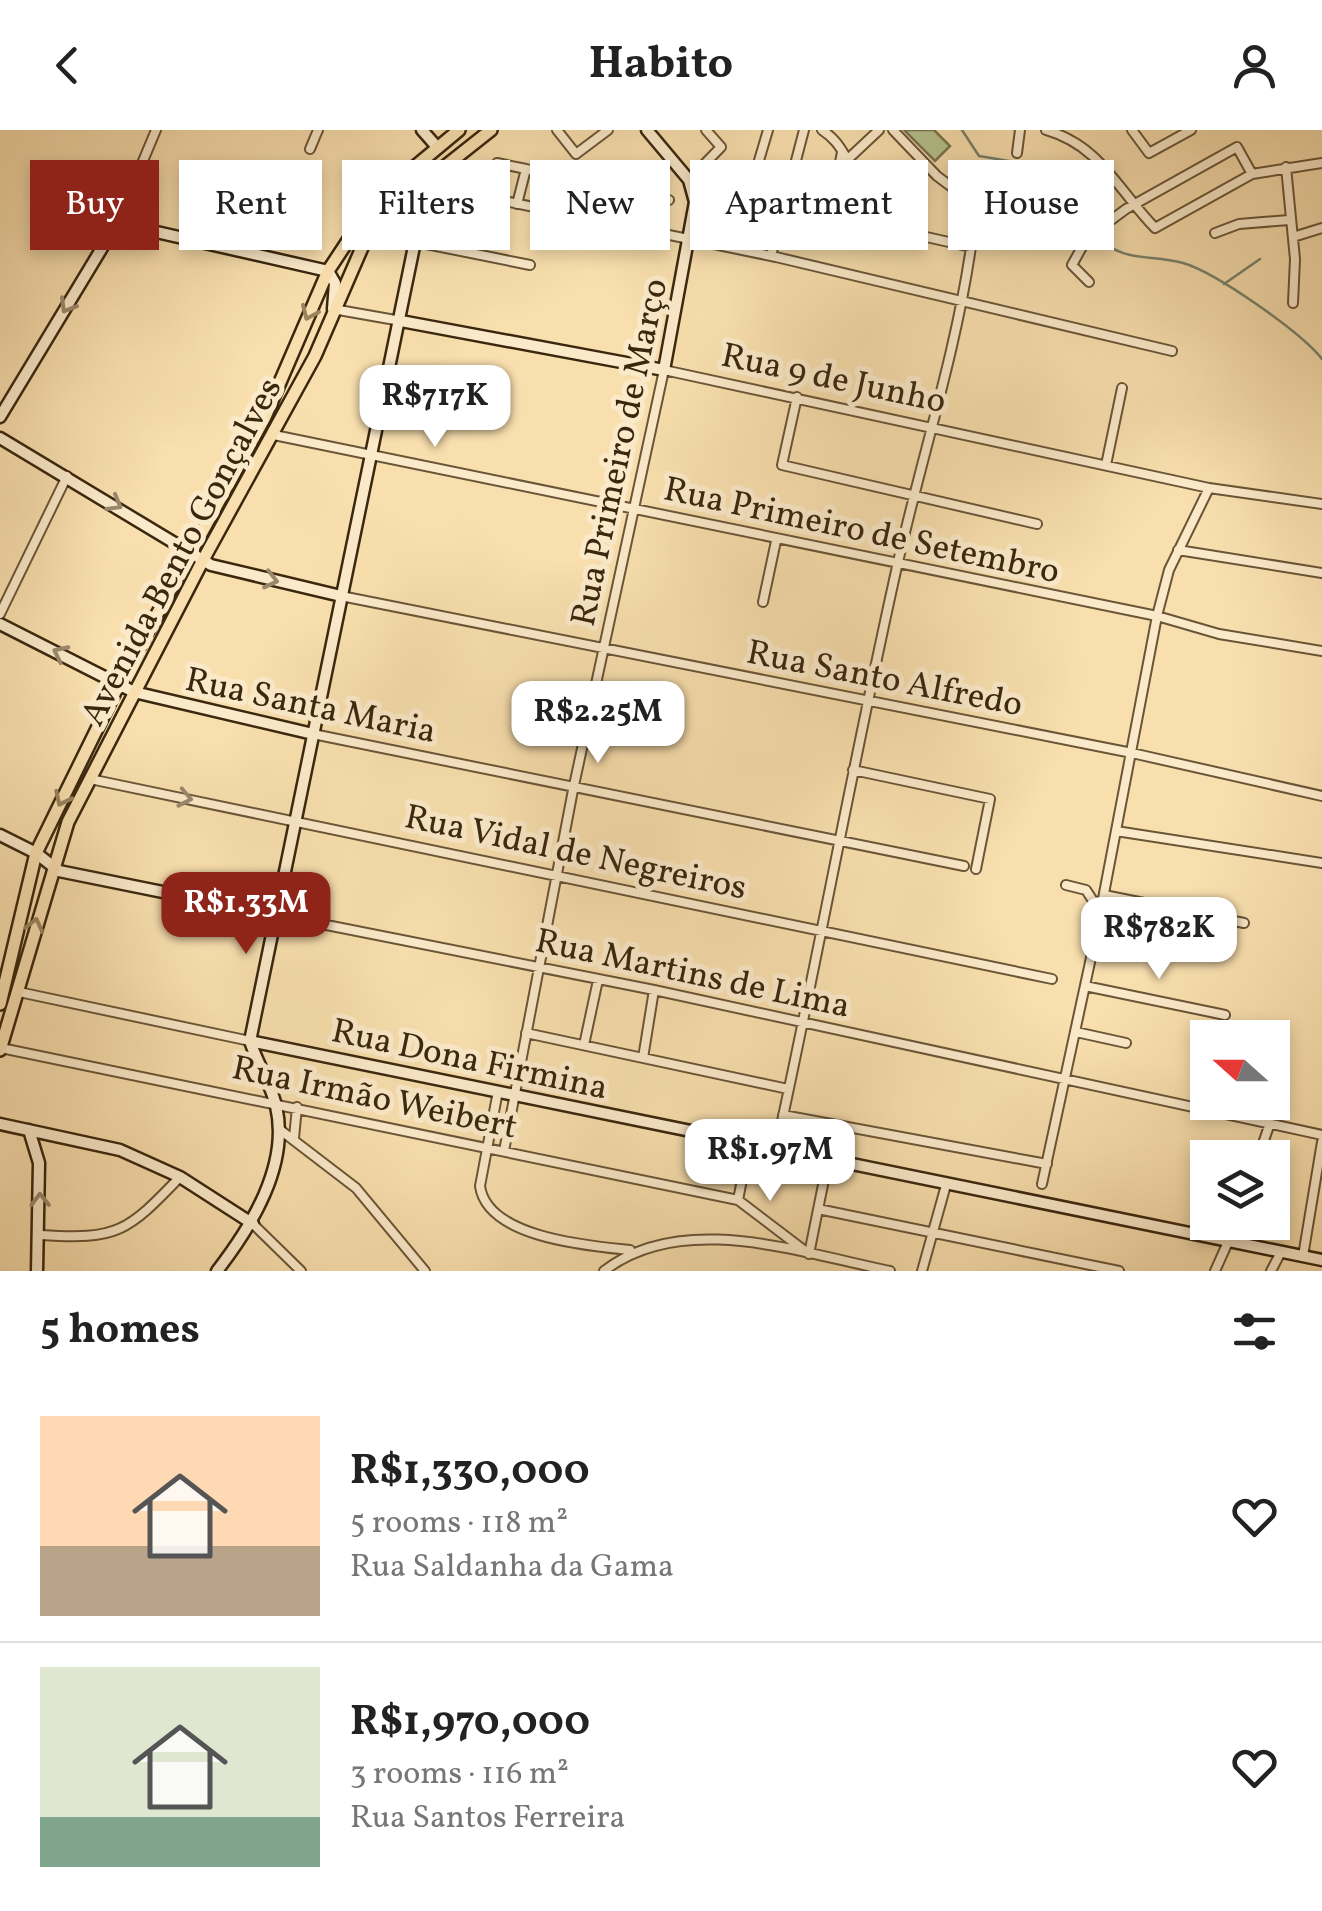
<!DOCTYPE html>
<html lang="en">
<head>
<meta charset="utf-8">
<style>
	:root { --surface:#fff; --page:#f6f6f6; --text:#222; --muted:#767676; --line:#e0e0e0; --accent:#8f2418 }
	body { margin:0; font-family:Vollkorn,serif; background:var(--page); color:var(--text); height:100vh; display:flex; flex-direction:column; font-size:38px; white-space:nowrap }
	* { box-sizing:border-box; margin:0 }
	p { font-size:32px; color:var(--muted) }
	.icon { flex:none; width:55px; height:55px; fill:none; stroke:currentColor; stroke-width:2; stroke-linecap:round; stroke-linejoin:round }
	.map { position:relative; height:1141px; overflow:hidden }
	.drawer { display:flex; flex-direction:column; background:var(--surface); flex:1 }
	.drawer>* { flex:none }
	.top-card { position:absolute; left:30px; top:30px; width:1262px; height:90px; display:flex; gap:20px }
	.needle { width:65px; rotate:291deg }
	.controls { position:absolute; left:1190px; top:890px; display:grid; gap:20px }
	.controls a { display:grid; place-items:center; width:100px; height:100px; border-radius:0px; background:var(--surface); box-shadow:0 5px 15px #0003; font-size:50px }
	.price { position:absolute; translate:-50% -85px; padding:0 22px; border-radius:20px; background:#fff; color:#222; font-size:32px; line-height:65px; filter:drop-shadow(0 2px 5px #0008) }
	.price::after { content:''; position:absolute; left:50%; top:60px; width:30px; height:22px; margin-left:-15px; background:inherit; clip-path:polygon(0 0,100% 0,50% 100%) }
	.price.active { background:var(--accent); color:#fff }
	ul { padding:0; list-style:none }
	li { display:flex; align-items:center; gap:30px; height:250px; padding:0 40px }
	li+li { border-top:2px solid var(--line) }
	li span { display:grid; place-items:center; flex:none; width:280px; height:200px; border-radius:0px; color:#555 }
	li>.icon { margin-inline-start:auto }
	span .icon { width:120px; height:120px; fill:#fffc; stroke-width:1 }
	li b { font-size:42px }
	h2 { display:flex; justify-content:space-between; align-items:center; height:120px; padding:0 40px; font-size:42px }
	.tag { padding:0 35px; border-radius:0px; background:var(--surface); box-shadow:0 5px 15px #0003; font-size:35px; line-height:90px }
	.tag.active { background:var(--accent); color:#fff }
	header { display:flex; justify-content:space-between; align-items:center; height:130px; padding:0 40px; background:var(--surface); font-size:45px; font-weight:700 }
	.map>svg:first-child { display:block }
	.green { fill:#b7c38f; stroke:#78754e; stroke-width:2.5 }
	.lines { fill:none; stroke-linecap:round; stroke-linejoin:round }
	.stream { stroke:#76816c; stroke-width:2.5 }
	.street-casing { stroke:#6a5536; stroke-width:12 }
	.secondary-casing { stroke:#3a270e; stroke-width:15 }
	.primary-casing { stroke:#3a270e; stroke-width:16 }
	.street { stroke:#fbeaca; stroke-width:8 }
	.secondary { stroke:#fbeaca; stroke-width:10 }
	.primary { stroke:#f9dfae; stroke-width:11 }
	.oneway { stroke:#9a886c }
	.oneway2 { stroke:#9a835e }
	.labels { text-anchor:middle; stroke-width:10; stroke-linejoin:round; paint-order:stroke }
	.street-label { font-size:35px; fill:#3a270e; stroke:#fbeaca }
</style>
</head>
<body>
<header><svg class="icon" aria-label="back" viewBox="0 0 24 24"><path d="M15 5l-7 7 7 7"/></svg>Habito<svg class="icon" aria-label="person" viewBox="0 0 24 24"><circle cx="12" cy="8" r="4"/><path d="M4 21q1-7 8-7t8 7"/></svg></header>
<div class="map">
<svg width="1322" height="1141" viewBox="0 0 1322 1141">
	<rect width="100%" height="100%" fill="#f9dfae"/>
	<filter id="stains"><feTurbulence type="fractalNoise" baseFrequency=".002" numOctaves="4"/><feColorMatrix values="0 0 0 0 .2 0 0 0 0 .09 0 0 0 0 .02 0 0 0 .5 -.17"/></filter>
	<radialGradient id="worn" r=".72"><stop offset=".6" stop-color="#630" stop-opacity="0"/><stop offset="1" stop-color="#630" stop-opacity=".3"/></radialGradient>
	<path class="green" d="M904,0H934L950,16L935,31Z"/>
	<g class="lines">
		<path class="stream" d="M962,0L979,26L1068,41L1083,95L1091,102
			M1097,107C1125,133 1148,124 1183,133C1215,142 1301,202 1322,229
			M1224,154L1260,129"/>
		<g class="street-casing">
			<path id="street" d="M557,0L576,24L608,0
				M822,0C849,17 844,41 876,59
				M893,0L937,46L961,64L1036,87L1087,108
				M1046,0C1101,16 1117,59 1155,98L1252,44L1322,33
				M1132,0L1149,23L1191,0
				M310,19L318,0
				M842,22L837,48L855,47
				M1017,23L1020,0
				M847,30L879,0
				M452,31L451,41L464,63
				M497,33L526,39L517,74
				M1286,37L1295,129L1293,173
				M526,39L669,70
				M689,50L721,17L706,0
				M422,54L776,127L1172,221
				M1010,80L1018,40
				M742,88L768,0
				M117,93L156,0
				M625,97L630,61
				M1215,103L1239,94L1289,90
				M1293,107L1322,98
				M416,112L530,135
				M771,126L804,0
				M1089,152L1072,135L1087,108L1126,79L1237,17L1252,44
				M333,179L401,191
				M797,267L782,335L1037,394
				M274,305L1157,486L1219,504L1322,521
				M1106,335L1122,258
				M1178,420L1322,443
				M341,466L1132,623L1322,666
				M763,472L776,411
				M0,484L67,346
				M313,604L964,736
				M853,640L990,669L976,739
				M90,649L1052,849
				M1116,701L1322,733
				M1066,755L1086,760L1099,780
				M1104,765L1244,793
				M276,785L654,860L1322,1005
				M1085,856L1225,885
				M19,862L250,911
				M1076,902L1126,913
				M526,903L788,959
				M584,915L598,850
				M1,918L738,1070
				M643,928L654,860
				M498,961L480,1056C487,1108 590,1116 630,1120
				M783,985L1047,1034
				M279,999L356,1058L425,1141
				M294,1008L297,977
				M749,1014L738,1070L805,1121
				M776,1019C818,827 853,633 896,441C920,332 955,227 971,117L784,75
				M504,1021L573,660L664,240L1209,358L1322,374
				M1258,1028L1270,993
				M1042,1054L1097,800L1157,486L1169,440L1209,358
				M818,1079L1119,1141
				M253,1094L301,1141
				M41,1105C118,1110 127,1102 180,1047
				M809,1124L828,1030
				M1303,1126L1322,1012
				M604,1141C682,1080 801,1123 890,1141
				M922,1141L946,1055
				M1215,1141L1237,1092
				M1271,1141L1281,1122"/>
		</g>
		<g class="secondary-casing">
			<path id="secondary" d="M422,0L437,17
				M401,191L664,240L695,72L689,50L647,0
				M0,287L117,93L328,141L335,153L333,179
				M0,308L211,435L341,466
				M0,494L134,562L313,604
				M0,705L36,723L59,741L276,785
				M250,911L1322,1130
				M0,994L120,1020L180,1047L253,1094
				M29,1000L39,1033L37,1141
				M217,1141C251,1097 290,1035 276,976C271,954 257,933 250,911L424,68L422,54"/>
		</g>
		<g class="primary-casing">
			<path id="primary" d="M0,874L36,723L120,552L265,287L328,141L361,91L393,55L459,0
				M0,920L68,692L203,430L315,226L364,113L390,80L491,0"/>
		</g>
		<use href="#street" class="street"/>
		<use href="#secondary" class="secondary"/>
		<use href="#primary" class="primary"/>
	</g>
	<defs><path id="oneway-chevron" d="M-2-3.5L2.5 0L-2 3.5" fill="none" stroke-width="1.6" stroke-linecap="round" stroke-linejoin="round" transform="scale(2.5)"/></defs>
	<g class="oneway">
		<use href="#oneway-chevron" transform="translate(67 176) rotate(121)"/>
		<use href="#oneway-chevron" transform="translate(115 374) rotate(30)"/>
		<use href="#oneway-chevron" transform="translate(271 450) rotate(13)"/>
		<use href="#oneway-chevron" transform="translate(60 523) rotate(-154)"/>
		<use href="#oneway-chevron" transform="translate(185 668) rotate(11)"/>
		<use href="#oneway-chevron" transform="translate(40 1070) rotate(-91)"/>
	</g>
	<g class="oneway2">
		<use href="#oneway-chevron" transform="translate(309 183) rotate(114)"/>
		<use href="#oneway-chevron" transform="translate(62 669) rotate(116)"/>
		<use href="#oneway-chevron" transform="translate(35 795) rotate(-76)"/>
	</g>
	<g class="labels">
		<g class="street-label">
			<text transform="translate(834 247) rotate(12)" y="12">Rua 9 de Junho</text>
			<text transform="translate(618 322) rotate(-78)" y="12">Rua Primeiro de Março</text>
			<text transform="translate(862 399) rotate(12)" y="12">Rua Primeiro de Setembro</text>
			<text transform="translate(180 421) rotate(-62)" y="12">Avenida Bento Gonçalves</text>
			<text transform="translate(885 547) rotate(11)" y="12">Rua Santo Alfredo</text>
			<text transform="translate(311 574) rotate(12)" y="12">Rua Santa Maria</text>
			<text transform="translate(576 721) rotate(12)" y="12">Rua Vidal de Negreiros</text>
			<text transform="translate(693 842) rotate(12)" y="12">Rua Martins de Lima</text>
			<text transform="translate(470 928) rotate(12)" y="12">Rua Dona Firmina</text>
			<text transform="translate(375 966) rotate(12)" y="12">Rua Irmão Weibert</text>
		</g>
	</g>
	<rect width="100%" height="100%" filter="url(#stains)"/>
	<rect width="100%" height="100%" fill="url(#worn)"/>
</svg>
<div class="controls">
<a><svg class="needle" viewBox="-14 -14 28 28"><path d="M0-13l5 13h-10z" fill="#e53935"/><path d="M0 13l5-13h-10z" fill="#767676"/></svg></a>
<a><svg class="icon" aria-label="layers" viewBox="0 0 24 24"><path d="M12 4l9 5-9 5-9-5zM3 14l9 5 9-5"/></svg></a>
</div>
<b class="price" style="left:435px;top:320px">R$717K</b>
<b class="price" style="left:598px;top:636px">R$2.25M</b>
<b class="price active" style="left:246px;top:827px">R$1.33M</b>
<b class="price" style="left:1159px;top:852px">R$782K</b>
<b class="price" style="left:770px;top:1074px">R$1.97M</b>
<div class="top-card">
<a class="tag active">Buy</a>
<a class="tag">Rent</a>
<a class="tag">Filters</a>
<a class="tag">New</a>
<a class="tag">Apartment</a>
<a class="tag">House</a>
</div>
</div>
<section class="drawer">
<h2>5 homes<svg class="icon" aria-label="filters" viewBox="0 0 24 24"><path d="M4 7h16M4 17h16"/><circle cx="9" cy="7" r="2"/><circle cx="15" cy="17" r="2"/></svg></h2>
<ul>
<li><span style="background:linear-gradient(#ffd9b3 65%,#b9a48a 0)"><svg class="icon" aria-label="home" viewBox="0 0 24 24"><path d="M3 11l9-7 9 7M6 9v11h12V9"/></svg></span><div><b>R$1,330,000</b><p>5 rooms · 118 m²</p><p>Rua Saldanha da Gama</p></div><svg class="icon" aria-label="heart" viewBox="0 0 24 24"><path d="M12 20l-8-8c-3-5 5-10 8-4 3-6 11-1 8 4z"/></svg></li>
<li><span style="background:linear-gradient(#dfe7d0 75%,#7fa58c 0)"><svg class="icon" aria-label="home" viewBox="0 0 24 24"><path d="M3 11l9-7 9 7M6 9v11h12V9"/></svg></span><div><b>R$1,970,000</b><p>3 rooms · 116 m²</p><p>Rua Santos Ferreira</p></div><svg class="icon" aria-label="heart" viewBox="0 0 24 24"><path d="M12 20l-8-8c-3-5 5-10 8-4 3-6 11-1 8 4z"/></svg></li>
</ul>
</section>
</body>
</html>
